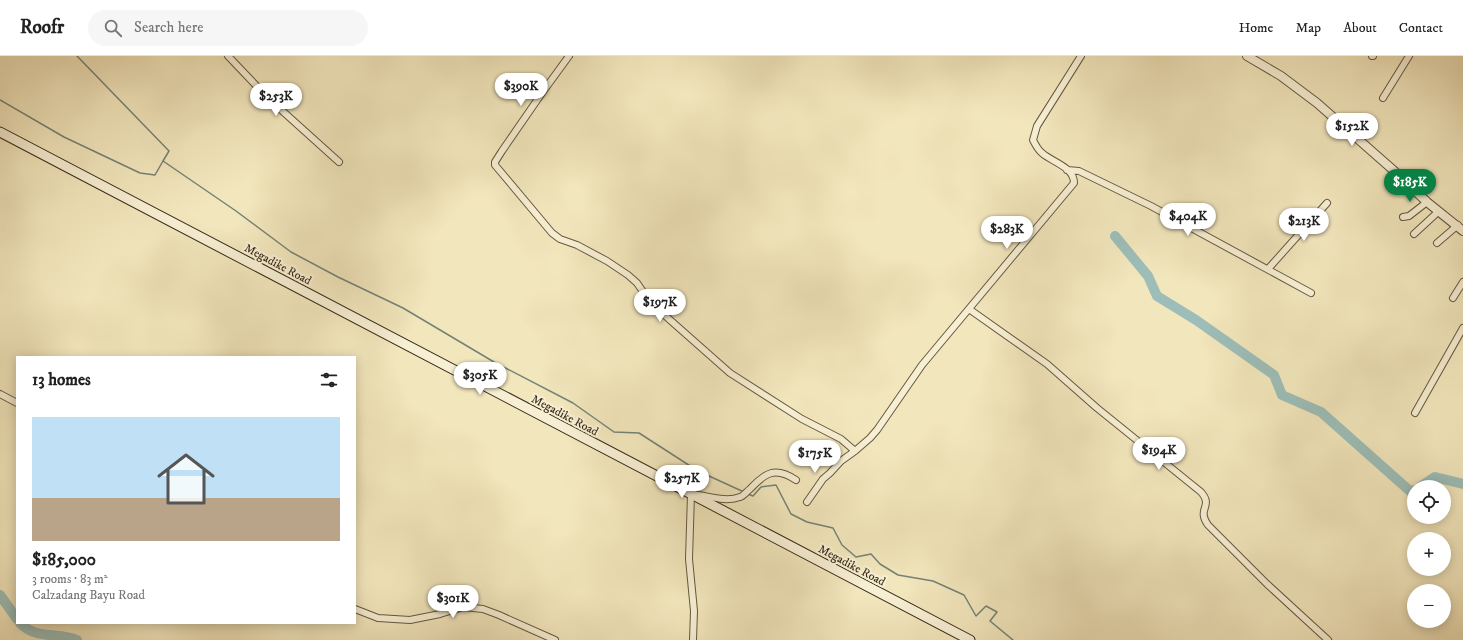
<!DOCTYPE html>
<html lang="en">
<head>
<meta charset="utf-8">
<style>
	:root { --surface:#fff; --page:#f6f6f6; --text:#222; --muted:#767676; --line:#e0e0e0; --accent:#0b8043 }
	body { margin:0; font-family:"IM FELL DW Pica",serif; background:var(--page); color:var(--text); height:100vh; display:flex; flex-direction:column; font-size:15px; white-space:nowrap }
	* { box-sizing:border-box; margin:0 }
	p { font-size:13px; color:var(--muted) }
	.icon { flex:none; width:22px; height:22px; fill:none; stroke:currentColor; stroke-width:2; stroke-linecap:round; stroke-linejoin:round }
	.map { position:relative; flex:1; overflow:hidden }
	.details { position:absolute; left:16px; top:300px; width:340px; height:268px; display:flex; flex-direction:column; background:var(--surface); border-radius:0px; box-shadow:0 2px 10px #0003 }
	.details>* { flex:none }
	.buttons { position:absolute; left:1407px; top:424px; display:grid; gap:8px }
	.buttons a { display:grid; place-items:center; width:44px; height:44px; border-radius:50%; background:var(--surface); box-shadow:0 2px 10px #0003; font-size:20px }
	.price { position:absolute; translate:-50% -34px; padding:0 9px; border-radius:14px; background:#fff; color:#222; font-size:13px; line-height:26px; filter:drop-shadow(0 1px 2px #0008) }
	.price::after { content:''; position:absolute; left:50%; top:24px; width:12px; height:9px; margin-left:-6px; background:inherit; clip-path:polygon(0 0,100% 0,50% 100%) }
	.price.active { background:var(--accent); color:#fff }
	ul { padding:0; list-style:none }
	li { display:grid; align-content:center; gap:8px; height:212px; padding:0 16px }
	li+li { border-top:1px solid var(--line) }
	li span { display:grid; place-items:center; height:124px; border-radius:0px; color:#555 }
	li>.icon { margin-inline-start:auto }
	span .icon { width:72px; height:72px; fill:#fffc; stroke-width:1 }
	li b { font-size:17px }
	h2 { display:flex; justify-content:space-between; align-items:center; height:48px; padding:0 16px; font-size:17px }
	header { display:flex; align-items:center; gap:24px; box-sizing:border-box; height:56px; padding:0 20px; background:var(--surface); border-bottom:1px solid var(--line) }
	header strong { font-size:19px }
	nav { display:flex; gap:22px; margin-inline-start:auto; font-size:14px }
	.search { width:280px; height:36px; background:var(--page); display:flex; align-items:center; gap:10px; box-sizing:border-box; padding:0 14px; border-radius:22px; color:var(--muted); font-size:15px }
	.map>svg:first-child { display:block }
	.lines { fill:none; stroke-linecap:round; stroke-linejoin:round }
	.stream { stroke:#748277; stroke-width:1.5 }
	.river { stroke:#9dbeb8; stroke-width:10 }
	.minor-casing { stroke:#655840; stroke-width:8 }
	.tertiary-casing { stroke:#655840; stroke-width:10 }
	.secondary-casing { stroke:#362816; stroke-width:11 }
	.minor { stroke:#f7efd3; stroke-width:6 }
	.tertiary { stroke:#f7efd3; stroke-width:8 }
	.secondary { stroke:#f7efd3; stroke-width:9 }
	.labels { text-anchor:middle; stroke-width:4; stroke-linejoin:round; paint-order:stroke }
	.street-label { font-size:12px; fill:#362816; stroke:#f7efd3 }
</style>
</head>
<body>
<header>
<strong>Roofr</strong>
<div class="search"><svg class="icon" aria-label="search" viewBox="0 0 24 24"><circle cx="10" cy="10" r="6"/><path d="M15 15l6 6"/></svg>Search here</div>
<nav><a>Home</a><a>Map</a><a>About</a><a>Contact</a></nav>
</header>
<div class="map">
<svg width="1463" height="584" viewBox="0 0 1463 584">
	<rect width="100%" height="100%" fill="#f2e6bc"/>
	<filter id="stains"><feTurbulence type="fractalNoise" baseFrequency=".005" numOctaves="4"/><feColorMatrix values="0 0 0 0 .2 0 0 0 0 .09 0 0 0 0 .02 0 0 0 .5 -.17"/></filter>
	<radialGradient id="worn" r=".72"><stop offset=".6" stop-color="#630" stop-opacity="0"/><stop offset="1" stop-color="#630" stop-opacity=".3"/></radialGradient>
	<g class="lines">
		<path class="stream" d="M77,0L169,95L163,105
			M0,44L64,81L140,117L155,119L163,105L236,155L291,196L338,221L403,252L494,306L573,347L614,376L639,377L698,415L744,436
			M748,438L753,440L761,431L776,429L791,458L807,466L833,472L842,489L856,501L871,498L880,508L898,519L933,525L964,539L976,560L986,550L997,556L990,565L1013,584"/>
		<path class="river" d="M1115,180L1148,220L1157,240L1196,264L1274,319L1282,339L1321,356L1411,436L1414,434
			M1420,431L1435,421L1463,428
			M0,539L17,563
			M20,567C36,584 58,576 77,584"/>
		<g class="minor-casing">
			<path id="minor" d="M228,0L268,42L339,106
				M569,0L542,37L502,95L495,106V109L552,177L560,183L577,189L607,205L628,219L637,227L648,243L661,256L730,317L802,363L841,383L855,395
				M1372,0H1373
				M1383,42L1409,0
				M1067,114L1079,115L1151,150L1311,237
				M1403,161L1409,160L1427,146
				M1414,178L1439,155
				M1437,187L1458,169
				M1268,213L1327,147
				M1453,242L1463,226
				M969,253L1047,308L1097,352L1201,436C1214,451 1196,452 1208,469L1267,528L1328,584
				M0,338L17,347
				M1415,357L1463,272
				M807,446L823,423L830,417L841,405L855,395L870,382L877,374L922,309L1074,127C1074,111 1052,106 1042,97C1038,94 1035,88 1033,84L1037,70L1081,0
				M355,553L378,562L410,564L440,558L463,551L483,553L499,559L555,584
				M693,584L694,555L689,503L691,438C706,439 725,447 740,441C744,440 747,435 750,433C765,417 775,410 796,424"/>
		</g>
		<g class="tertiary-casing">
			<path id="tertiary" d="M1247,0L1281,20L1317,47L1392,113L1427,146L1463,175"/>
		</g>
		<g class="secondary-casing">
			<path id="secondary" d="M0,76L970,584"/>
		</g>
		<use href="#minor" class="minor"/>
		<use href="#tertiary" class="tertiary"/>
		<use href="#secondary" class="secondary"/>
	</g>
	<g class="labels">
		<g class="street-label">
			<text transform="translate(278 208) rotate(28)" y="4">Megadike Road</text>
			<text transform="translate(565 359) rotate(28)" y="4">Megadike Road</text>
			<text transform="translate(852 509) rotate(28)" y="4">Megadike Road</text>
		</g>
	</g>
	<rect width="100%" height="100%" filter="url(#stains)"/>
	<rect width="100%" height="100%" fill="url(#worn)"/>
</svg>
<div class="buttons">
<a><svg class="icon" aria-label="locate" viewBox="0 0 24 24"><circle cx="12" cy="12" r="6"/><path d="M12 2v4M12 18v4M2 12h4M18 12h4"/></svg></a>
<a>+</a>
<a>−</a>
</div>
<b class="price" style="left:521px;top:51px">$390K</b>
<b class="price" style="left:276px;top:61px">$253K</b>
<b class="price" style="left:1352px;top:91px">$152K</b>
<b class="price active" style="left:1410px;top:147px">$185K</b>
<b class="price" style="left:1188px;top:181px">$404K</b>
<b class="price" style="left:1304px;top:186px">$213K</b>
<b class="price" style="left:1007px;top:194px">$283K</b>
<b class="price" style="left:660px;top:267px">$197K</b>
<b class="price" style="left:480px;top:340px">$305K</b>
<b class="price" style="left:1159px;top:415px">$194K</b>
<b class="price" style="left:815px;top:418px">$175K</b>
<b class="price" style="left:682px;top:443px">$257K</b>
<b class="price" style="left:453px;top:563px">$301K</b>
<section class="details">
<h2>13 homes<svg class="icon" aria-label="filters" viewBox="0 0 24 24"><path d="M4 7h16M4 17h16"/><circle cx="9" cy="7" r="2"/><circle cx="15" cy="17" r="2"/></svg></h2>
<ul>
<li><span style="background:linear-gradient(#bfe0f5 65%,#b9a48a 0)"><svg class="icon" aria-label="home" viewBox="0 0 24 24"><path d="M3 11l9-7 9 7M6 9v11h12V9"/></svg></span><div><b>$185,000</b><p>3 rooms · 83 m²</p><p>Calzadang Bayu Road</p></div></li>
</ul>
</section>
</div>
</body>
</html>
